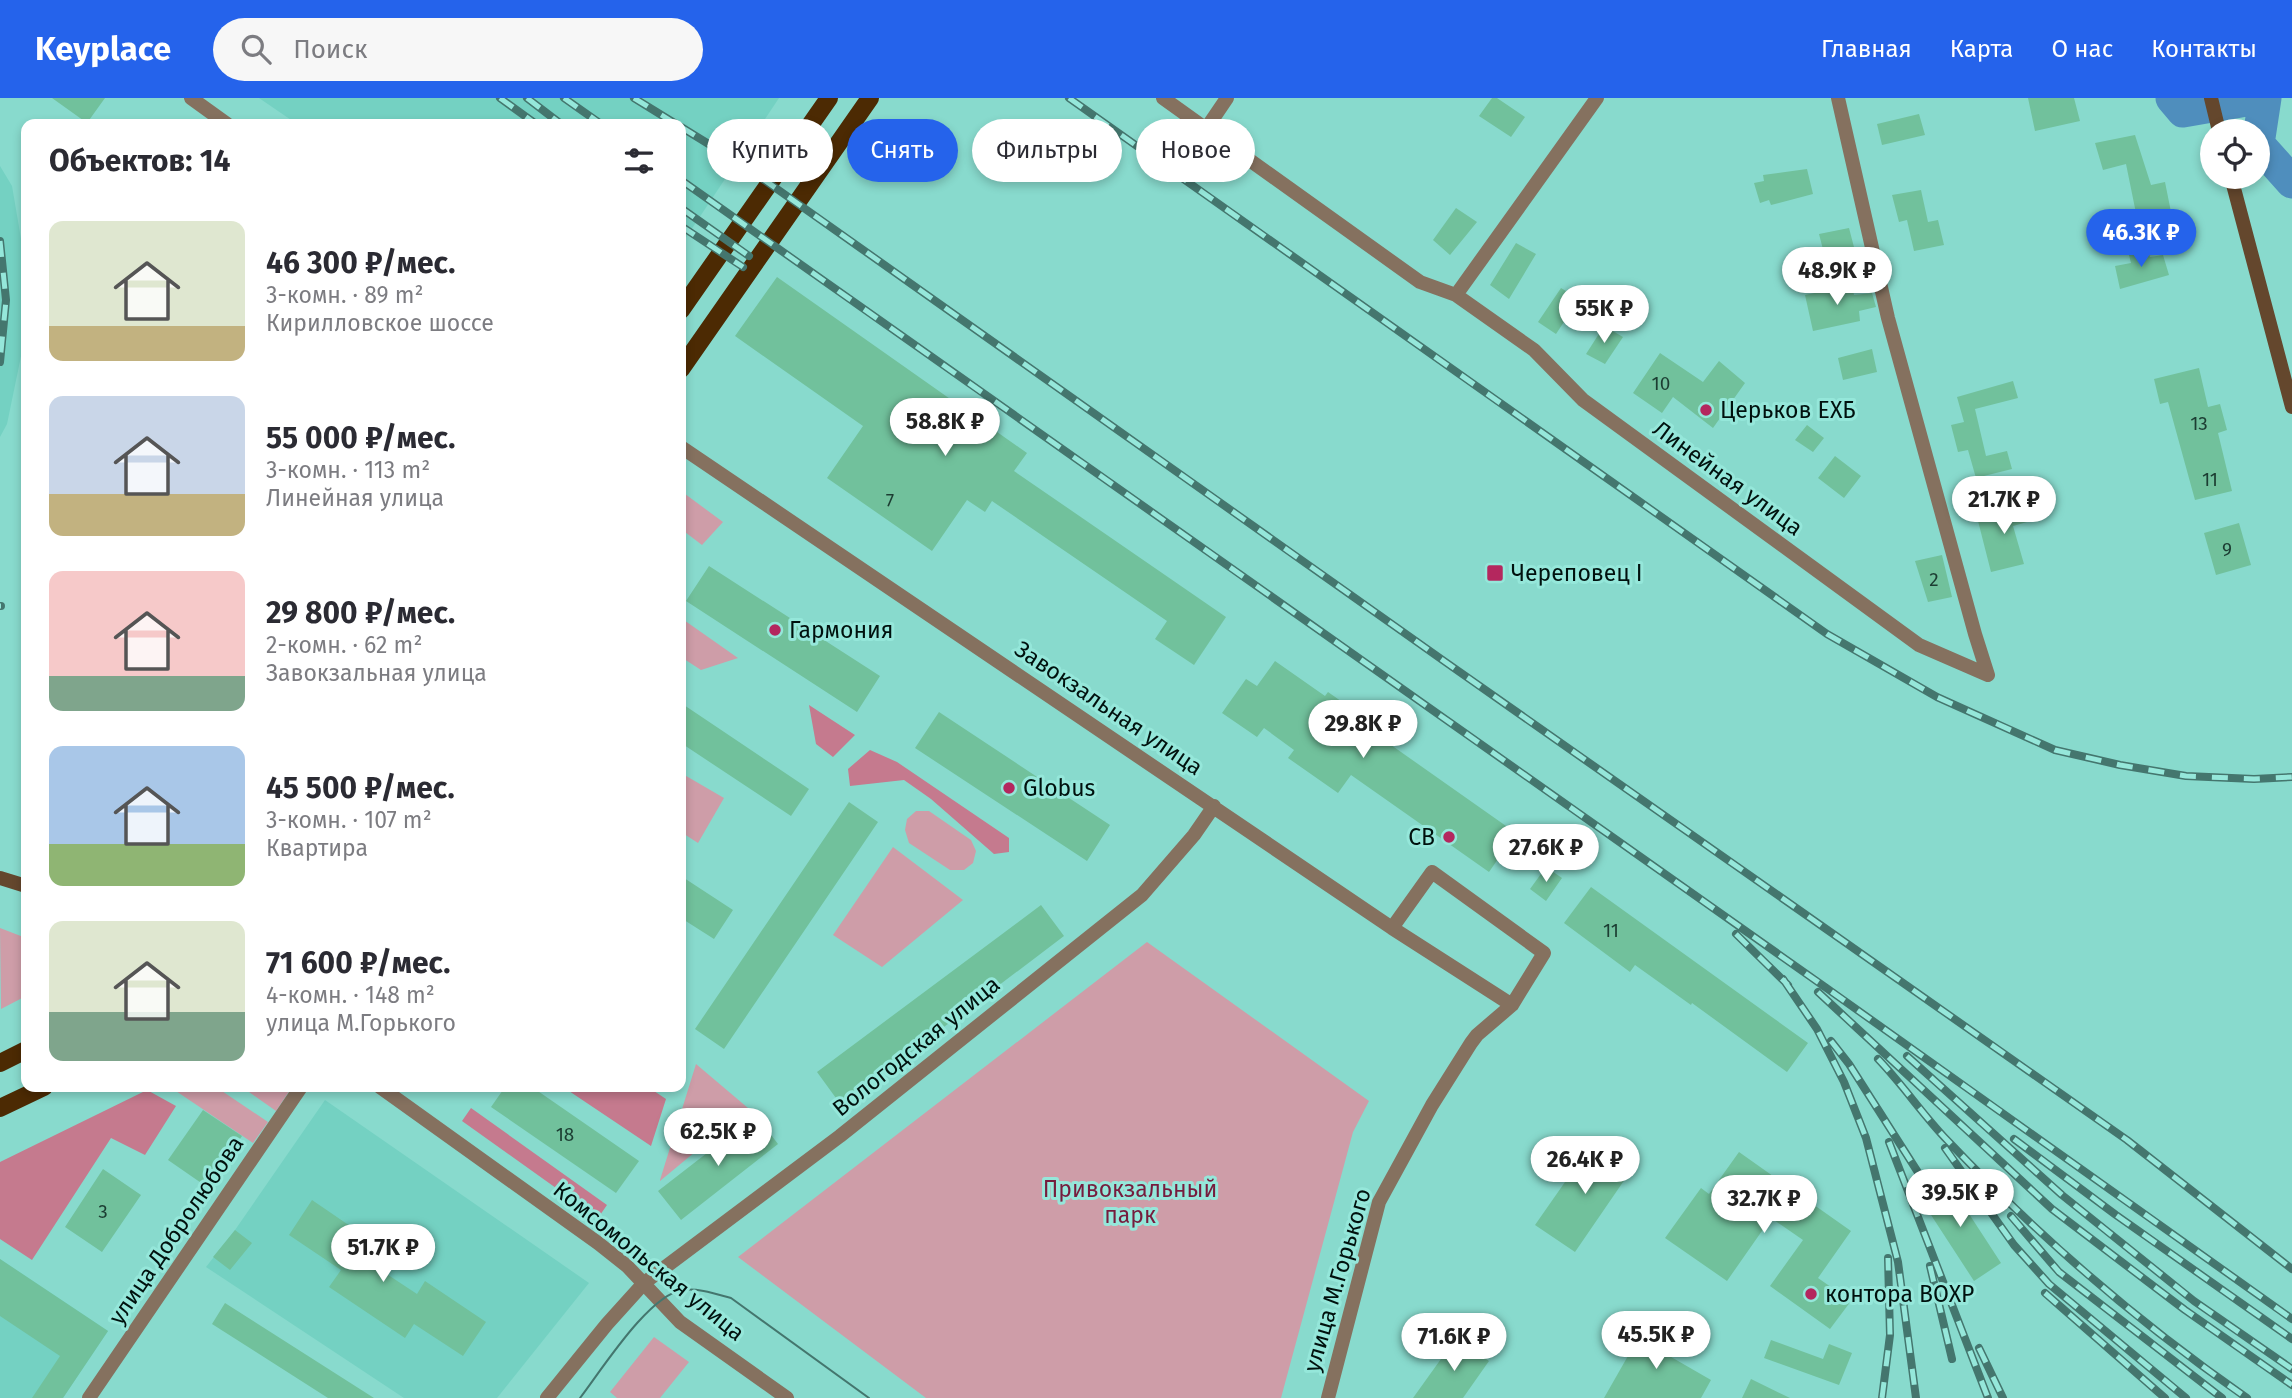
<!DOCTYPE html>
<html lang="ru">
<head>
<meta charset="utf-8">
<style>
	:root { --surface:#fff; --page:#f7f7f7; --text:#2b2b33; --muted:#7c7c81; --accent:#2563eb }
	body { margin:0; font-family:"Fira Sans",sans-serif; background:var(--page); color:var(--text); height:100vh; display:flex; flex-direction:column; font-size:26px; white-space:nowrap }
	* { box-sizing:border-box; margin:0 }
	p { font-size:23px; color:var(--muted) }
	.icon { flex:none; width:38px; height:38px; fill:none; stroke:currentColor; stroke-width:2; stroke-linecap:round; stroke-linejoin:round }
	.map { position:relative; flex:1; overflow:hidden }
	.panel { position:absolute; left:21px; top:21px; width:665px; height:973px; display:flex; flex-direction:column; background:var(--surface); border-radius:14px; box-shadow:0 4px 10px #0003 }
	.panel>* { flex:none }
	.hud { position:absolute; left:707px; top:21px; width:665px; height:63px; display:flex; gap:14px }
	.tools { position:absolute; left:2200px; top:21px; display:grid; gap:14px }
	.tools a { display:grid; place-items:center; width:70px; height:70px; border-radius:50%; background:var(--surface); box-shadow:0 4px 10px #0003; font-size:35px }
	.price { position:absolute; translate:-50% -60px; padding:0 16px; border-radius:24px; background:#fff; color:#222; font-size:23px; line-height:46px; filter:drop-shadow(0 2px 4px #0008) }
	.price::after { content:''; position:absolute; left:50%; top:42px; width:21px; height:16px; margin-left:-10px; background:inherit; clip-path:polygon(0 0,100% 0,50% 100%) }
	.price.current { background:var(--accent); color:#fff }
	ul { padding:0; list-style:none }
	li { display:flex; align-items:center; gap:21px; height:175px; padding:0 28px }
	li span { display:grid; place-items:center; flex:none; width:196px; height:140px; border-radius:14px; color:#555 }
	li>.icon { margin-inline-start:auto }
	span .icon { width:84px; height:84px; fill:#fffc; stroke-width:1 }
	li b { font-size:30px }
	h2 { display:flex; justify-content:space-between; align-items:center; height:84px; padding:0 28px; font-size:30px }
	.pill { padding:0 24px; border-radius:32px; background:var(--surface); box-shadow:0 4px 10px #0003; font-size:24px; line-height:63px }
	.pill.current { background:var(--accent); color:#fff }
	header { display:flex; align-items:center; gap:42px; box-sizing:border-box; height:98px; padding:0 35px; background:var(--accent); color:#fff }
	header strong { font-size:33px }
	nav { display:flex; gap:38px; margin-inline-start:auto; font-size:24px }
	.search { width:490px; height:63px; background:var(--page); display:flex; align-items:center; gap:18px; box-sizing:border-box; padding:0 24px; border-radius:38px; color:var(--muted); font-size:26px }
	.map>svg:first-child { display:block }
	.built { fill:#74d1c2 }
	.green { fill:#ce9da8 }
	.forest { fill:#c57a8e }
	.lines { fill:none; stroke-linecap:round; stroke-linejoin:round }
	.river { stroke:#4f8ebd; stroke-width:33 }
	.building { fill:#71c19c }
	.minor { stroke:#85715f; stroke-width:14 }
	.tertiary { stroke:#85715f; stroke-width:14 }
	.secondary { stroke:#64472d; stroke-width:14 }
	.primary { stroke:#4c2a03; stroke-width:18 }
	.tram { stroke:#44766e; stroke-width:2 }
	.rail-casing { stroke:#44766e; stroke-width:8 }
	.rail { stroke:#95e7da; stroke-width:5; stroke-dasharray:16; stroke-linecap:butt }
	.poi-dot { fill:#b4275e; stroke:#95e7da; stroke-width:2.5 }
	.labels { text-anchor:middle; stroke-width:6; stroke-linejoin:round; paint-order:stroke }
	.number-label { font-size:19px; fill:#1c3d32 }
	.poi-label { font-size:23px; fill:#00110e; stroke:#95e7da; text-anchor:start }
	.street-label { font-size:23px; fill:#00110e; stroke:#95e7da }
	.park-label { font-size:23px; fill:#761c3d; stroke:#95e7da }
</style>
</head>
<body>
<header>
<strong>Keyplace</strong>
<div class="search"><svg class="icon" aria-label="search" viewBox="0 0 24 24"><circle cx="10" cy="10" r="6"/><path d="M15 15l6 6"/></svg>Поиск</div>
<nav><a>Главная</a><a>Карта</a><a>О нас</a><a>Контакты</a></nav>
</header>
<div class="map">
<svg width="2292" height="1300" viewBox="0 0 2292 1300">
	<rect width="100%" height="100%" fill="#88dacd"/>
	<path class="built" d="M259,0H779L681,147V26H297Z
		M0,68L12,88L26,170V234L7,326L0,339Z
		M325,1002L589,1185L497,1300H404L206,1169L235,1132Z
		M0,1161L108,1233L63,1300H0Z"/>
	<path class="green" d="M681,393L723,424L702,447L681,431Z
		M681,520L738,560L701,572L681,559Z
		M681,675L724,700L698,745L681,734Z
		M916,713H929L971,742L976,753L973,765L964,772H950L909,745L905,732L907,721Z
		M893,749L963,802L882,869L833,837Z
		M0,830L26,840V898L1,911Z
		M1147,844L1369,1003L1353,1034L1281,1300H926L738,1159Z
		M696,966L748,1010L660,1083V1082Z
		M170,989H216L268,1024L253,1045Z
		M242,989H292L276,1013Z
		M654,1239L689,1264L660,1300H617L610,1294Z"/>
	<path class="forest" d="M809,607L855,637L833,659L816,646Z
		M870,652L897,664L1009,740V754L994,756L931,701L904,682L850,688L848,671Z
		M563,989H648L666,1001L651,1048Z
		M147,992L176,1008L145,1057L111,1040L32,1162L0,1141V1064Z
		M471,1010L607,1107L598,1120L462,1023Z"/>
	<g class="lines">
		<path class="river" d="M2172,0L2183,13L2258,0
			M2265,0L2258,46L2292,84"/>
	</g>
	<path class="building" d="M52,0H105L87,25Z
		M1492,0H1497L1525,19L1511,39L1479,18Z
		M2028,0H2074L2080,23L2035,33Z
		M1919,16L1925,37L1882,47L1877,26Z
		M2135,37L2151,87L2165,84L2172,119L2138,125L2126,66L2103,72L2095,45Z
		M1807,71L1813,96L1771,107L1769,102L1760,105L1754,85L1764,83L1763,77Z
		M1921,92L1928,124L1938,122L1944,147L1914,153L1907,122L1899,124L1892,97Z
		M1456,110L1477,124L1450,157L1433,142Z
		M1849,130L1855,153L1825,159L1819,136Z
		M1516,145L1536,156L1509,201L1490,187Z
		M2147,152L2150,159L2163,157L2169,177L2120,191L2115,168L2131,165L2128,153Z
		M777,179L1027,355L1014,373L1226,519L1194,567L1155,541L1167,523L992,403L985,414L967,402L932,453L827,380L863,328L735,238Z
		M1852,187L1854,197L1872,195L1876,209L1859,213L1860,223L1813,233L1805,197Z
		M1561,190L1579,201L1556,236L1538,224Z
		M1604,228L1623,239L1605,266L1586,256Z
		M1872,251L1877,274L1843,282L1838,260Z
		M1660,255L1703,284L1719,263L1745,285L1713,330L1673,299L1662,315L1633,295Z
		M2199,270L2208,309L2220,306L2227,332L2218,335L2232,393L2195,402L2168,304L2160,306L2154,281Z
		M2013,283L2018,300L1975,311L1986,358L2007,353L2012,371L1976,380L1968,352L1958,354L1951,327L1964,324L1957,299Z
		M1807,327L1824,340L1813,354L1795,342Z
		M1835,358L1861,378L1844,400L1818,380Z
		M2030,404L2034,422L2013,428L2024,466L1991,474L1977,419Z
		M2239,425L2251,467L2216,477L2204,435Z
		M1942,457L1952,499L1928,504L1915,463Z
		M709,468L880,578L857,614L686,503Z
		M1275,563L1325,598L1328,594L1378,629L1374,635L1516,735L1489,774L1351,677L1338,695L1288,660L1294,652L1264,630L1257,639L1222,615L1246,581L1257,588Z
		M681,605L809,691L791,718L681,645Z
		M939,614L1110,727L1087,763L915,650Z
		M849,704L878,724L724,951L695,931Z
		M1546,769L1562,780L1546,803L1530,791Z
		M681,778L733,812L714,841L681,820Z
		M1591,789L1808,945L1787,974L1692,905L1691,907L1635,867L1630,874L1564,825Z
		M1041,807L1064,838L841,1007L817,974Z
		M505,989H532L639,1063L616,1095L491,1009Z
		M203,1012L242,1038L207,1089L168,1062Z
		M756,1017L778,1046L681,1122L658,1093Z
		M1595,1041L1634,1068L1575,1154L1535,1127Z
		M1739,1054L1851,1133L1818,1180L1851,1203L1830,1231L1770,1188L1803,1142L1771,1120L1727,1183L1665,1140L1701,1090L1709,1096Z
		M103,1071L141,1097L102,1154L65,1129Z
		M1945,1079L2001,1165L1974,1183L1918,1097Z
		M312,1102L375,1145L364,1161L417,1196L425,1183L486,1224L463,1258L414,1226L405,1240L329,1189L341,1172L289,1137Z
		M235,1132L252,1145L230,1172L213,1159Z
		M0,1161L108,1233L63,1300H32L60,1258L0,1218Z
		M225,1205L374,1300H328L212,1226Z
		M1649,1221L1670,1233L1659,1252L1711,1282L1701,1300H1604Z
		M1456,1240L1489,1263L1463,1300H1413Z
		M1771,1242L1823,1261L1829,1246L1852,1255L1839,1287L1764,1260Z
		M1751,1281L1790,1300H1742Z"/>
	<g class="lines">
		<path class="minor" d="M191,0L227,26
			M1163,0L1420,184L1456,197L1534,252L1583,302L1919,547L1988,577
			M1838,0L1888,220L1975,536L1988,577
			M1206,31L1227,0
			M1456,197L1597,0
			M681,349L1392,830L1512,907
			M89,1300L301,989
			M547,1300L607,1226L644,1185L840,1038L1142,797L1194,737L1214,708
			M1328,1300L1379,1104L1432,1007L1471,945L1477,937L1512,907L1544,855L1432,774L1392,830"/>
		<path class="tertiary" d="M380,989L598,1145L627,1168L680,1224L787,1300"/>
		<path class="secondary" d="M2211,0L2219,33
			M2231,79L2292,309
			M0,780L26,788"/>
		<path class="primary" d="M681,212L829,0
			M681,271L870,0
			M0,965L26,952
			M0,1010L44,989"/>
		<path class="tram" d="M580,1300C601,1273 649,1196 683,1192C698,1190 716,1196 731,1200L869,1300"/>
		<g class="rail-casing">
			<path id="rail" d="M500,0L536,26
				M527,0L561,26
				M564,0L601,26
				M634,0L676,26
				M1069,0L1827,536L1937,599L2055,652L2120,667L2186,678L2254,681L2292,679
				M681,29L746,69L1444,563L2127,1042L2292,1171
				M681,82L1825,889L2292,1221
				M681,110L749,158
				M681,128L743,169
				M0,143L6,202L0,264
				M0,508H1
				M1736,836L1788,887
				M1783,881L1817,931L1844,984L1866,1040L1898,1164L1916,1300
				M1818,894L2052,1111L2185,1212L2292,1287
				M1831,943L1849,966L1928,1090
				M1907,958L2062,1097L2194,1203L2292,1271
				M1878,961C1903,987 1923,1017 1947,1042C2038,1138 2139,1225 2247,1300
				M2014,1041L2116,1117L2292,1241
				M1889,1044L1988,1300
				M1945,1050L2014,1147L2049,1186L2186,1300
				M2011,1118L2059,1174L2222,1300
				M1930,1168L1952,1261
				M2045,1195L2165,1300
				M1979,1250L2003,1300
				M1882,1300L1890,1237L1888,1160"/>
		</g>
		<use href="#rail" class="rail"/>
	</g>
	<g class="poi-dot">
		<circle cx="1706" cy="312" r="7"/>
		<rect x="1486" y="466" width="18" height="18" rx="3.5"/>
		<circle cx="775" cy="532" r="7"/>
		<circle cx="1009" cy="690" r="7"/>
		<circle cx="1449" cy="739" r="7"/>
		<circle cx="1811" cy="1196" r="7"/>
	</g>
	<g class="labels">
		<g class="number-label">
			<text x="1661" y="292">10</text>
			<text x="2199" y="332">13</text>
			<text x="2210" y="388">11</text>
			<text x="890" y="409">7</text>
			<text x="2227" y="458">9</text>
			<text x="1934" y="488">2</text>
			<text x="1611" y="839">11</text>
			<text x="565" y="1043">18</text>
			<text x="103" y="1120">3</text>
		</g>
		<g class="poi-label">
			<text x="1720" y="320">Церьков ЕХБ</text>
			<text x="1511" y="483">Череповец I</text>
			<text x="789" y="540">Гармония</text>
			<text x="1023" y="698">Globus</text>
			<text x="1435" y="747" text-anchor="end">СВ</text>
			<text x="1825" y="1204">контора ВОХР</text>
		</g>
		<g class="street-label">
			<text transform="translate(1728 380) rotate(36)" y="8">Линейная улица</text>
			<text transform="translate(1109 610) rotate(34)" y="8">Завокзальная улица</text>
			<text transform="translate(916 948) rotate(-39)" y="8">Вологодская улица</text>
			<text transform="translate(176 1132) rotate(-56)" y="8">улица Добролюбова</text>
			<text transform="translate(649 1163) rotate(39)" y="8">Комсомольская улица</text>
			<text transform="translate(1337 1182) rotate(-74)" y="8">улица М.Горького</text>
		</g>
		<g class="park-label">
			<text x="1130" y="1099">Привокзальный<tspan x="1130" dy="26">парк</tspan></text>
		</g>
	</g>
</svg>
<div class="tools">
<a><svg class="icon" aria-label="locate" viewBox="0 0 24 24"><circle cx="12" cy="12" r="6"/><path d="M12 2v4M12 18v4M2 12h4M18 12h4"/></svg></a>
</div>
<b class="price current" style="left:2141px;top:171px">46.3K ₽</b>
<b class="price" style="left:1837px;top:209px">48.9K ₽</b>
<b class="price" style="left:1604px;top:247px">55K ₽</b>
<b class="price" style="left:945px;top:360px">58.8K ₽</b>
<b class="price" style="left:2004px;top:438px">21.7K ₽</b>
<b class="price" style="left:1363px;top:662px">29.8K ₽</b>
<b class="price" style="left:1546px;top:786px">27.6K ₽</b>
<b class="price" style="left:718px;top:1070px">62.5K ₽</b>
<b class="price" style="left:1585px;top:1098px">26.4K ₽</b>
<b class="price" style="left:1960px;top:1131px">39.5K ₽</b>
<b class="price" style="left:1764px;top:1137px">32.7K ₽</b>
<b class="price" style="left:383px;top:1186px">51.7K ₽</b>
<b class="price" style="left:1656px;top:1273px">45.5K ₽</b>
<b class="price" style="left:1454px;top:1275px">71.6K ₽</b>
<div class="hud">
<a class="pill">Купить</a>
<a class="pill current">Снять</a>
<a class="pill">Фильтры</a>
<a class="pill">Новое</a>
</div>
<section class="panel">
<h2>Объектов: 14<svg class="icon" aria-label="filters" viewBox="0 0 24 24"><path d="M4 7h16M4 17h16"/><circle cx="9" cy="7" r="2"/><circle cx="15" cy="17" r="2"/></svg></h2>
<ul>
<li><span style="background:linear-gradient(#dfe7d0 75%,#c2b280 0)"><svg class="icon" aria-label="home" viewBox="0 0 24 24"><path d="M3 11l9-7 9 7M6 9v11h12V9"/></svg></span><div><b>46 300 ₽/мес.</b><p>3-комн. · 89 m²</p><p>Кирилловское шоссе</p></div></li>
<li><span style="background:linear-gradient(#c9d6e8 70%,#c2b280 0)"><svg class="icon" aria-label="home" viewBox="0 0 24 24"><path d="M3 11l9-7 9 7M6 9v11h12V9"/></svg></span><div><b>55 000 ₽/мес.</b><p>3-комн. · 113 m²</p><p>Линейная улица</p></div></li>
<li><span style="background:linear-gradient(#f6c9c9 75%,#7fa58c 0)"><svg class="icon" aria-label="home" viewBox="0 0 24 24"><path d="M3 11l9-7 9 7M6 9v11h12V9"/></svg></span><div><b>29 800 ₽/мес.</b><p>2-комн. · 62 m²</p><p>Завокзальная улица</p></div></li>
<li><span style="background:linear-gradient(#a9c7e8 70%,#8fb573 0)"><svg class="icon" aria-label="home" viewBox="0 0 24 24"><path d="M3 11l9-7 9 7M6 9v11h12V9"/></svg></span><div><b>45 500 ₽/мес.</b><p>3-комн. · 107 m²</p><p>Квартира</p></div></li>
<li><span style="background:linear-gradient(#dfe7d0 65%,#7fa58c 0)"><svg class="icon" aria-label="home" viewBox="0 0 24 24"><path d="M3 11l9-7 9 7M6 9v11h12V9"/></svg></span><div><b>71 600 ₽/мес.</b><p>4-комн. · 148 m²</p><p>улица М.Горького</p></div></li>
</ul>
</section>
</div>
</body>
</html>
